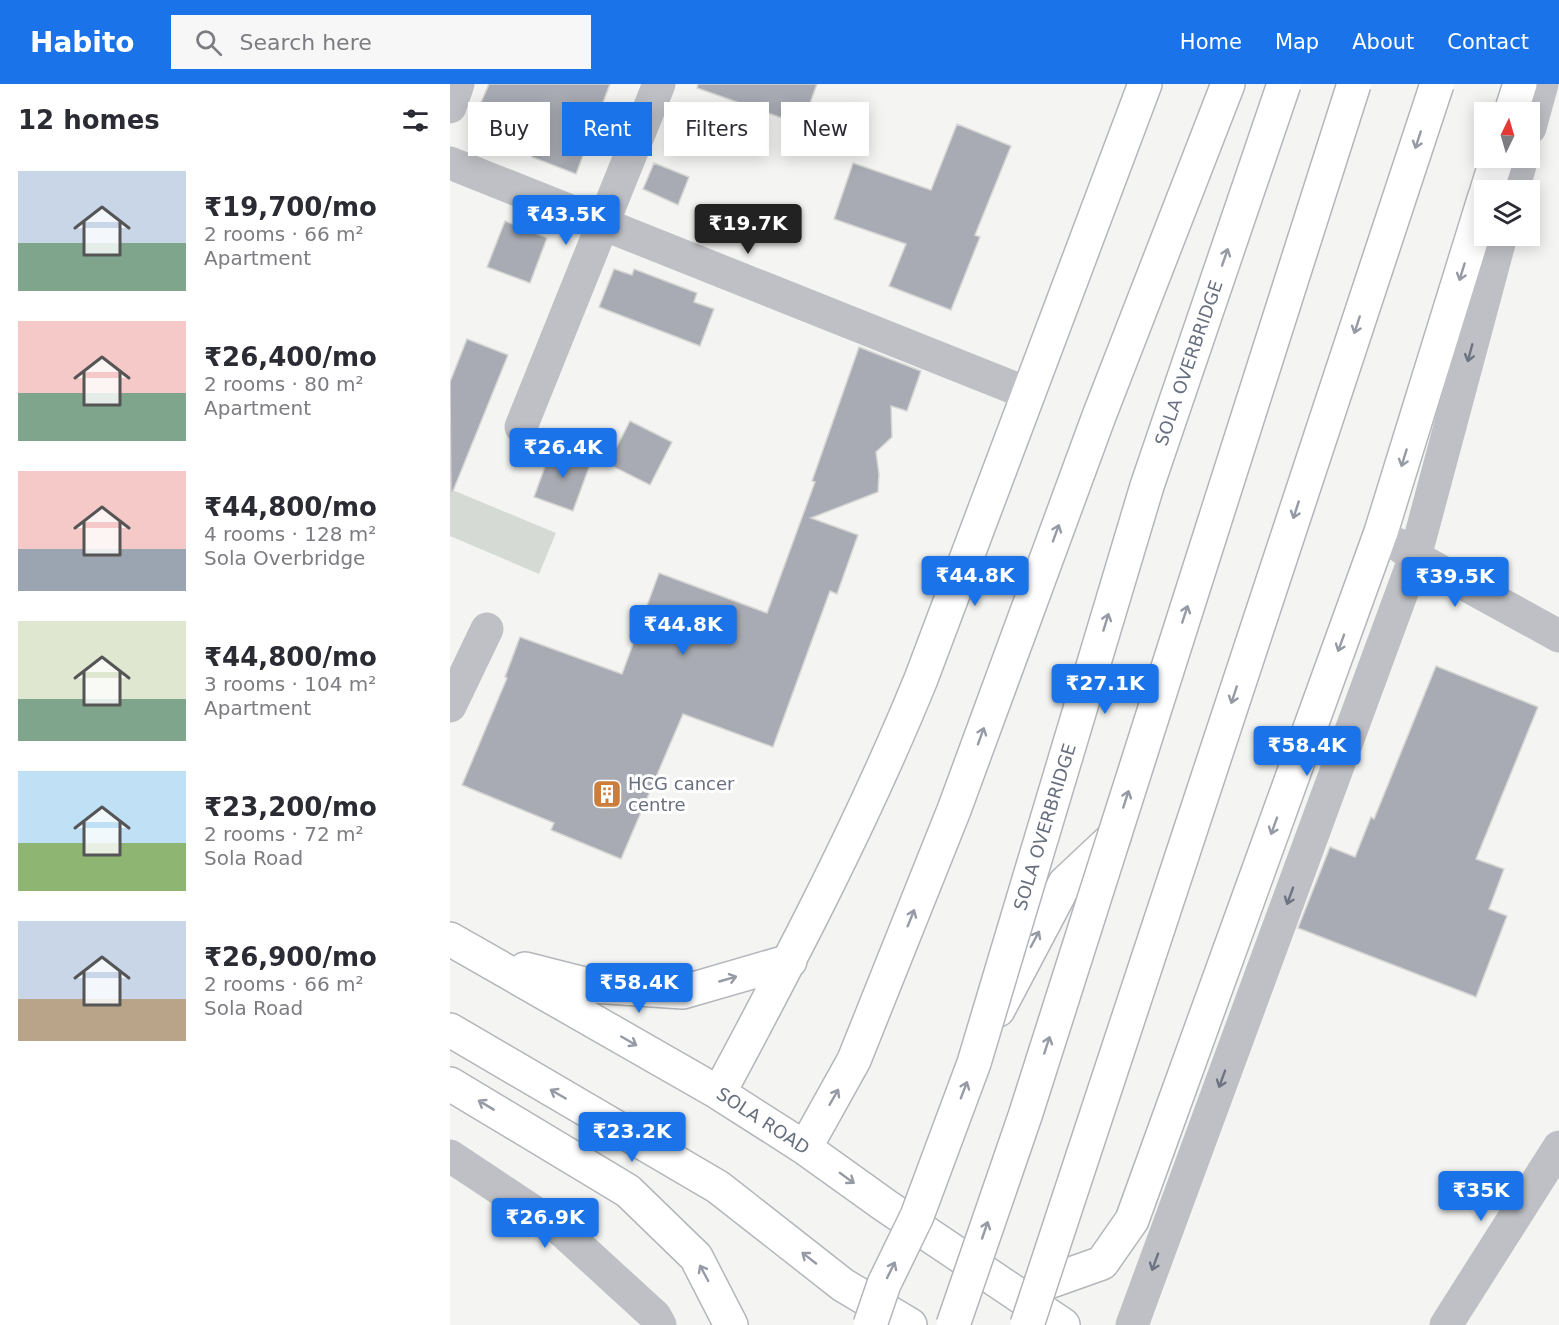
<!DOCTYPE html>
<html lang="en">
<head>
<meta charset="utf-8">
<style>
	:root { --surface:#fff; --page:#f7f7f7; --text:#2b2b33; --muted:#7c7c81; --accent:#1a73e8 }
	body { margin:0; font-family:"DejaVu Sans",sans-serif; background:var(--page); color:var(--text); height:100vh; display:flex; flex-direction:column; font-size:22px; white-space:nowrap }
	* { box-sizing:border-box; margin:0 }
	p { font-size:20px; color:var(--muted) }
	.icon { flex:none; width:33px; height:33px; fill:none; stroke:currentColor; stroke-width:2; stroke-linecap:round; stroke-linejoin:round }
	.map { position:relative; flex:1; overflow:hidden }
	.sheet { display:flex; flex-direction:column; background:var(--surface); width:450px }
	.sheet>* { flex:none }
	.guide { position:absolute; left:18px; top:18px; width:570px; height:54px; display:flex; gap:12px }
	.needle { width:39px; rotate:5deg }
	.controls { position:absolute; left:1024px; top:18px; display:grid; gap:12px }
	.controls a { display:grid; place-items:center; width:66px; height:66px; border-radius:0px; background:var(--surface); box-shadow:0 3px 15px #0003; font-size:30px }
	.price { position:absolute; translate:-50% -51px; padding:0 14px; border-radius:6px; background:var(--accent); color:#fff; font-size:20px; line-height:39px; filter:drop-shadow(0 2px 3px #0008) }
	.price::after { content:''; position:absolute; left:50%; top:36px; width:18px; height:14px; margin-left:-9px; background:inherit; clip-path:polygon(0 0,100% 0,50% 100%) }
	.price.current { background:#222; color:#fff }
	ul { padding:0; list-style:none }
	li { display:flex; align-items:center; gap:18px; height:150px; padding:0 18px }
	li span { display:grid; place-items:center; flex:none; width:168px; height:120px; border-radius:0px; color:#555 }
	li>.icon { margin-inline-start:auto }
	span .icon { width:72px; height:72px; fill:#fffc; stroke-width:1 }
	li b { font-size:26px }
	h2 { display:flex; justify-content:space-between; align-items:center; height:72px; padding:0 18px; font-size:26px }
	.chip { padding:0 21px; border-radius:0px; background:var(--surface); box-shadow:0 3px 15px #0003; font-size:21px; line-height:54px }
	.chip.current { background:var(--accent); color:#fff }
	header { display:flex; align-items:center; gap:36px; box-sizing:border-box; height:84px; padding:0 30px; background:var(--accent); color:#fff }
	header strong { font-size:28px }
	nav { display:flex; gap:33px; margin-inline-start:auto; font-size:21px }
	.search { width:420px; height:54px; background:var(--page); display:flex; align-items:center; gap:15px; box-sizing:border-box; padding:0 21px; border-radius:0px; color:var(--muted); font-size:22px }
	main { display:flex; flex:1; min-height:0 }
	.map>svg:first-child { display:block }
	.green { fill:#d5dbd4 }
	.building { fill:#a8abb3; stroke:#d6d6d4; stroke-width:1.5 }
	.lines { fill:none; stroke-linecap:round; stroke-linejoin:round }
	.secondary-casing { stroke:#b3b6bb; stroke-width:36 }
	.highway-casing { stroke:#b4b5b9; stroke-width:36 }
	.street { stroke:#bfc0c5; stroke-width:33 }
	.secondary { stroke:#fff; stroke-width:33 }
	.highway { stroke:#fff; stroke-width:33 }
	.secondary-bridge-casing { stroke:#b3b6bb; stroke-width:36; stroke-linecap:butt }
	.highway-bridge-casing { stroke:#b4b5b9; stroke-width:36; stroke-linecap:butt }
	.secondary-bridge { stroke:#fff; stroke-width:33 }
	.highway-bridge { stroke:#fff; stroke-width:33 }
	.oneway { stroke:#959aa5 }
	.oneway2 { stroke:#6c7382 }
	.labels { text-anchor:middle; stroke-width:6; stroke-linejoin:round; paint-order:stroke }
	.street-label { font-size:18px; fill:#686f7f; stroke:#fff }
	.poi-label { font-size:18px; fill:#686f7f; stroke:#fff; text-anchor:start }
</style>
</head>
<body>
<header>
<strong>Habito</strong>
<div class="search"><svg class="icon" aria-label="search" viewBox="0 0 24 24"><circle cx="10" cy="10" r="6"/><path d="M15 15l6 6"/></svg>Search here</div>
<nav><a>Home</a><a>Map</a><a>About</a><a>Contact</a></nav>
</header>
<main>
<section class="sheet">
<h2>12 homes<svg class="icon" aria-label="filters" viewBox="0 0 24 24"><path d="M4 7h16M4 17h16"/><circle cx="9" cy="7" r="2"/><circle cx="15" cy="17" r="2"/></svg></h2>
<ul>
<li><span style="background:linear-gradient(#c9d6e8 60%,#7fa58c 0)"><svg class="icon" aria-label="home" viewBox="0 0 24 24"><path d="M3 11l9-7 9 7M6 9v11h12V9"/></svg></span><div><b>₹19,700/mo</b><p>2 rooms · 66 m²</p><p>Apartment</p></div></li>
<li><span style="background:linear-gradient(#f6c9c9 60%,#7fa58c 0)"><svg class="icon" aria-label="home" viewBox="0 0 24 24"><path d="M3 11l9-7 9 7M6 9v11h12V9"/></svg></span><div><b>₹26,400/mo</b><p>2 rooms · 80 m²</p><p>Apartment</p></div></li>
<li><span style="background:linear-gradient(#f6c9c9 65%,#9aa5b1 0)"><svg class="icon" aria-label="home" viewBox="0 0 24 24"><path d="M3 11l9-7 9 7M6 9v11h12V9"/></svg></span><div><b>₹44,800/mo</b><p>4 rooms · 128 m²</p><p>Sola Overbridge</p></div></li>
<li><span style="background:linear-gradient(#dfe7d0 65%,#7fa58c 0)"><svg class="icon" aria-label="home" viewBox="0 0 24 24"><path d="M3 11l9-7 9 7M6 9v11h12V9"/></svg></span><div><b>₹44,800/mo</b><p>3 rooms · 104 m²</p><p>Apartment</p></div></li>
<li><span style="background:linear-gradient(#bfe0f5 60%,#8fb573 0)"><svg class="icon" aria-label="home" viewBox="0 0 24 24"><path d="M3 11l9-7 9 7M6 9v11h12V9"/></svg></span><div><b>₹23,200/mo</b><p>2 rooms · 72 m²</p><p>Sola Road</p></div></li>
<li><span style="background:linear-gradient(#c9d6e8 65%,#b9a48a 0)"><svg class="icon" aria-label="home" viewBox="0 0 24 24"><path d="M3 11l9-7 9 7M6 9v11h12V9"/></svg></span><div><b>₹26,900/mo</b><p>2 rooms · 66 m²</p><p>Sola Road</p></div></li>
</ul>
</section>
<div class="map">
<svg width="1109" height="1241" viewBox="0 0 1109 1241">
	<rect width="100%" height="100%" fill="#f4f5f2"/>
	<path class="green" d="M0,405L106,449L89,490L0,452Z"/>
	<path class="building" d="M39,0H160L126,90L82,73L83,70L20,44Z
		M248,0H367L352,41L247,4Z
		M507,40L561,62L525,151L530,153L501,226L439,202L456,160L384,135L403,79L481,106Z
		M204,79L239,93L228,121L193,105Z
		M55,137L97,154L80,199L37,183Z
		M164,185L182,191L184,185L247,209L244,218L264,225L250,262L149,223Z
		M17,255L58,271L1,412L0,298Z
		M409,263L471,287L457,327L441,322L442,353L426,368L429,390L428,408L361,434L408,451L387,510L380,507L323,663L233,630L171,775L101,746L104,739L12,701L57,594L55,593L70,553L172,590L209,489L317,529L365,398L362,397Z
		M180,337L222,358L200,401L158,380Z
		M114,365L142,375L123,427L84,413L101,366L112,371Z
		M986,582L1088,623L1026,775L1054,785L1039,825L1057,832L1026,913L848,844L880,763L905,773L921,733L924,735Z"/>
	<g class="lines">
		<g class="secondary-casing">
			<path id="secondary" d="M1061,28L1070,0
				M1037,106L1047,74
				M0,855L269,1009L355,1064L436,1122L613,1241
				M75,885L142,902L233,908L340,877
				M0,946L268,1103L393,1201L460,1241
				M0,1000L178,1107L246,1173L281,1241
				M269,1009C342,873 413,737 471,595L695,0
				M355,1064L404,976L504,726L649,332L778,0
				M590,1201L652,1179L682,1136L931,448L1035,112"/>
		</g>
		<g class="highway-casing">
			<path id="highway" d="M548,926L615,799L664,753"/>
		</g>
		<path class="street" d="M0,23L8,0
			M1080,44L1092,0
			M0,79L577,309
			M1063,106L1072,74
			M71,343L209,0
			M947,460L965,473L1109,552
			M0,622L37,545
			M0,1072L110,1145L205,1232L210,1241
			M682,1241L965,473L1051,152
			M996,1241L1109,1063"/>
		<use href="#secondary" class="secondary"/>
		<use href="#highway" class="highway"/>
		<g class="secondary-bridge-casing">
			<path id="secondary-bridge" d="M420,1241L434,1200L467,1132L524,979L697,402L834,0"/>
		</g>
		<g class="highway-bridge-casing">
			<path id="highway-bridge" d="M503,1241L575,1032L904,0
				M577,1241L987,0"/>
		</g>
		<use href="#secondary-bridge" class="secondary-bridge"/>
		<use href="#highway-bridge" class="highway-bridge"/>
	</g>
	<defs><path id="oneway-shaft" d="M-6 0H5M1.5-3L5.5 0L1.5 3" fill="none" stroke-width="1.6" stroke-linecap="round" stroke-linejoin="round" transform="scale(1.5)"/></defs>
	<g class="oneway">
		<use href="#oneway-shaft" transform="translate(968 56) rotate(108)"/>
		<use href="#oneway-shaft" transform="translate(775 173) rotate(-71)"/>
		<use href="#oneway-shaft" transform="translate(1012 188) rotate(107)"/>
		<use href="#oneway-shaft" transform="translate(907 241) rotate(108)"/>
		<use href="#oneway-shaft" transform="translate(954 374) rotate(107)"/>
		<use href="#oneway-shaft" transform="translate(846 426) rotate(108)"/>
		<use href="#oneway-shaft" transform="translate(606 449) rotate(-70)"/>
		<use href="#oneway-shaft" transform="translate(735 530) rotate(-72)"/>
		<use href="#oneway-shaft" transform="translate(656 538) rotate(-73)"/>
		<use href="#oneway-shaft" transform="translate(891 559) rotate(110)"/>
		<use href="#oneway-shaft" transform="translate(784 611) rotate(108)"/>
		<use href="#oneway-shaft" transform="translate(531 652) rotate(-70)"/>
		<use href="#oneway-shaft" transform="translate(676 715) rotate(-72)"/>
		<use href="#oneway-shaft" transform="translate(824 742) rotate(110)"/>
		<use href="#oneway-shaft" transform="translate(461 834) rotate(-68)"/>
		<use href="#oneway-shaft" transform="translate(585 855) rotate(-62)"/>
		<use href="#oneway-shaft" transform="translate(278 895) rotate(-16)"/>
		<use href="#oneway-shaft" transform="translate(179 957) rotate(30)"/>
		<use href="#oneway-shaft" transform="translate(597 961) rotate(-72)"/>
		<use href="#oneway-shaft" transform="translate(514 1006) rotate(-69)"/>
		<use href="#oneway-shaft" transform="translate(108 1010) rotate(-150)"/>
		<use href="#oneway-shaft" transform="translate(384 1013) rotate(-60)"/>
		<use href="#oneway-shaft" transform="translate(36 1021) rotate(-149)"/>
		<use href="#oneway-shaft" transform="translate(397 1094) rotate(36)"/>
		<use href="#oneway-shaft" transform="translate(535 1146) rotate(-71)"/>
		<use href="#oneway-shaft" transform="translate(359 1174) rotate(-142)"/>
		<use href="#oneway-shaft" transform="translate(441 1186) rotate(-64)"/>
		<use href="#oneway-shaft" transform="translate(254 1189) rotate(-118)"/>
	</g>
	<g class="oneway2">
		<use href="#oneway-shaft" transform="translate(1020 269) rotate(105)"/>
		<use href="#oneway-shaft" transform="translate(840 812) rotate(110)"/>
		<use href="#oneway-shaft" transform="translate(772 995) rotate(110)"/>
		<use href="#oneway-shaft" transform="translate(705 1178) rotate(110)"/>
	</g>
	<defs>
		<g id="building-square" transform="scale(1.5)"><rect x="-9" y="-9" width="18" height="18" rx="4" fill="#cb7d3c" stroke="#fff"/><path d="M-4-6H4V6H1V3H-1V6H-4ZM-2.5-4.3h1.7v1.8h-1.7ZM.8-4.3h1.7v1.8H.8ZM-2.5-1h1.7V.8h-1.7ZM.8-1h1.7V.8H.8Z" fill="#fff"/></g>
	</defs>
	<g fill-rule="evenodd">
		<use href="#building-square" x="157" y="710"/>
	</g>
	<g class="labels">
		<g class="street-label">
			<text transform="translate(739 279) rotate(-71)" y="6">SOLA OVERBRIDGE</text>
			<text transform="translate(595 743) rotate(-73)" y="6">SOLA OVERBRIDGE</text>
			<text transform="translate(313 1037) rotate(33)" y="6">SOLA ROAD</text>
		</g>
		<g class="poi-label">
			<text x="178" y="706">HCG cancer<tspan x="178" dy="21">centre</tspan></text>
		</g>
	</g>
</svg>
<div class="controls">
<a><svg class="needle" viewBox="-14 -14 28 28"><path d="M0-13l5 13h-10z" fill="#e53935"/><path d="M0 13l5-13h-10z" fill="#7c7c81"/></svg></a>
<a><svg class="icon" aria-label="layers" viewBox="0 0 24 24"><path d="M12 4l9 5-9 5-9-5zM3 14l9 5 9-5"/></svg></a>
</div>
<b class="price" style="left:116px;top:162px">₹43.5K</b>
<b class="price current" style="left:298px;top:171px">₹19.7K</b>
<b class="price" style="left:113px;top:395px">₹26.4K</b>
<b class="price" style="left:525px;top:523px">₹44.8K</b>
<b class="price" style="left:1005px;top:524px">₹39.5K</b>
<b class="price" style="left:233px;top:572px">₹44.8K</b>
<b class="price" style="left:655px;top:631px">₹27.1K</b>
<b class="price" style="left:857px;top:693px">₹58.4K</b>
<b class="price" style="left:189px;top:930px">₹58.4K</b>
<b class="price" style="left:182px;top:1079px">₹23.2K</b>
<b class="price" style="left:1031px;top:1138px">₹35K</b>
<b class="price" style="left:95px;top:1165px">₹26.9K</b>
<div class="guide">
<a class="chip">Buy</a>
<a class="chip current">Rent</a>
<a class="chip">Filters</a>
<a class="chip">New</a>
</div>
</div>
</main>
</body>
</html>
